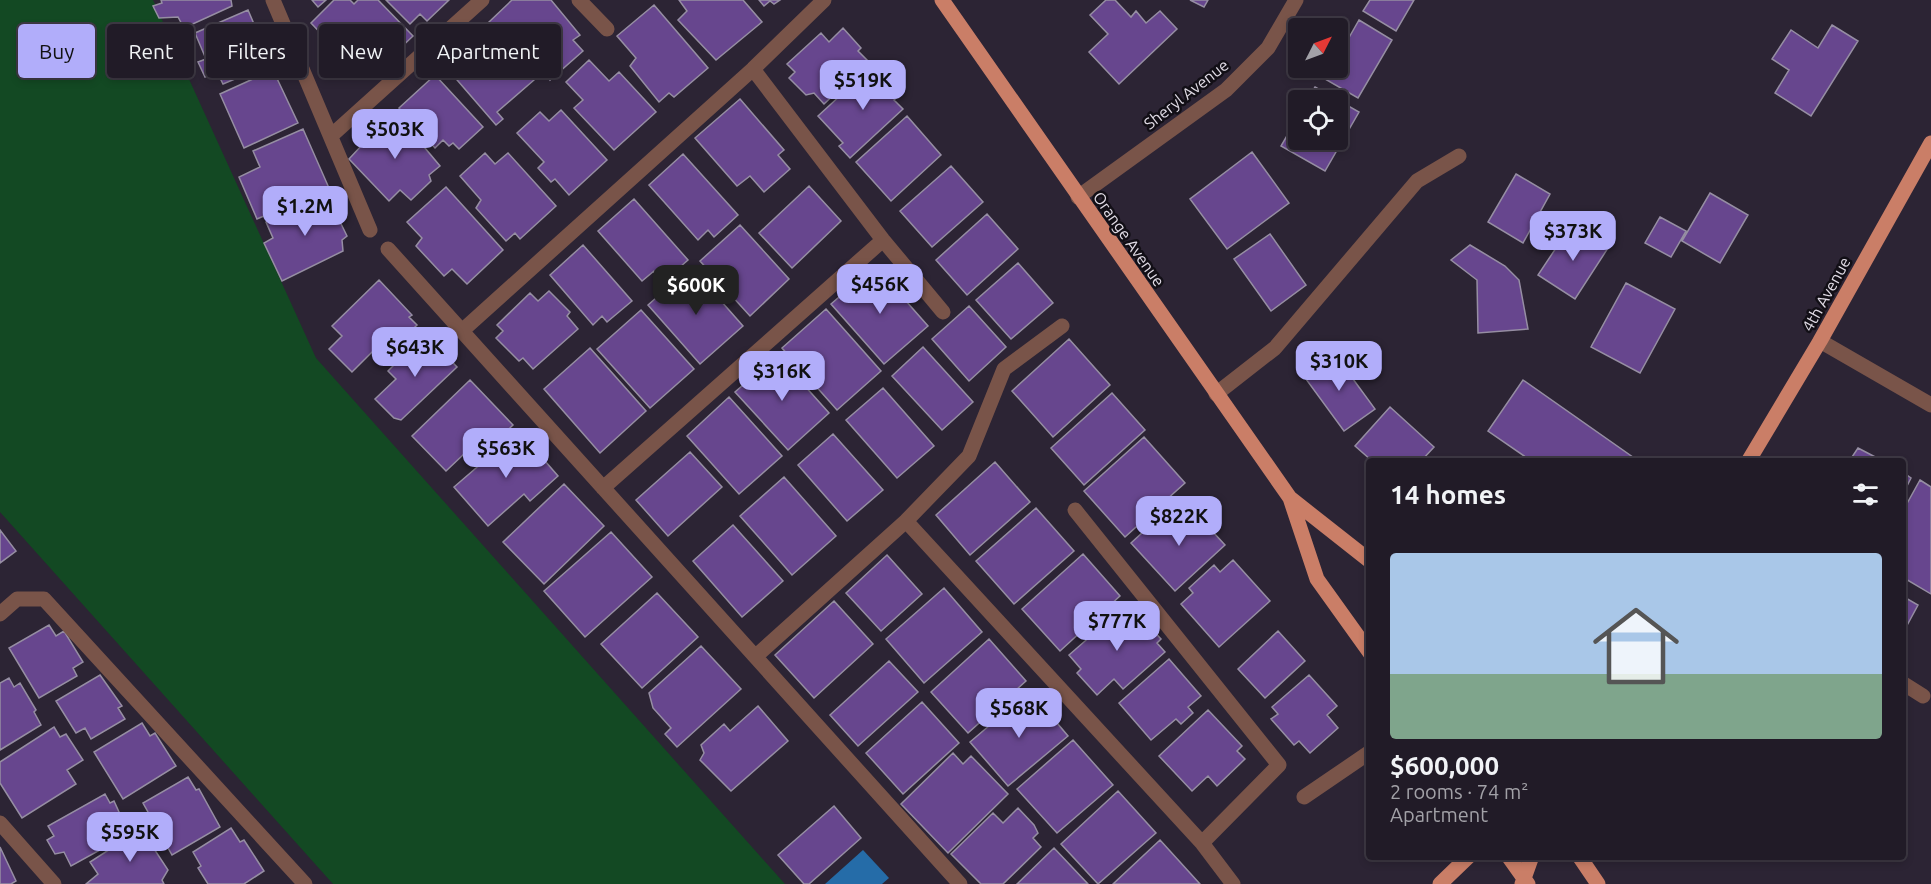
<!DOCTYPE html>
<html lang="en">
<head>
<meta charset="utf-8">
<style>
	:root { --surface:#211b27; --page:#29242f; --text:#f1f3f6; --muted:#a2a1a7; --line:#3e3944; --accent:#b1adfa }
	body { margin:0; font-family:Ubuntu,sans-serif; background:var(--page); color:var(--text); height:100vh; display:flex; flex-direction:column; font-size:22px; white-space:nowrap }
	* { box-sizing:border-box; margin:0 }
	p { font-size:20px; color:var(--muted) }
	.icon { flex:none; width:33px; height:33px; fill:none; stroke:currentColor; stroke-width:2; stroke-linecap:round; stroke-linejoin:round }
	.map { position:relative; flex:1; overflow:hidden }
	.drawer { position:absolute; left:1366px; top:458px; width:540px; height:402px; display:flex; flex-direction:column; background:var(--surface); border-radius:6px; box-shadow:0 3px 9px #0003,0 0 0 2px var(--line) }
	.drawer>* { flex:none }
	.guide { position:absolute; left:18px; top:24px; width:570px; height:54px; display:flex; gap:12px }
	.needle { width:39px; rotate:48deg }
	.tools { position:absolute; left:1288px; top:18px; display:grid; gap:12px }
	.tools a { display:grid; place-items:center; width:60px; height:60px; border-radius:6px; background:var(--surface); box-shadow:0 3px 9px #0003,0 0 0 2px var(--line); font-size:30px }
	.price { position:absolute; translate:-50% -51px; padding:0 14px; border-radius:12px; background:var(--accent); color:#111; font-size:20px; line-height:39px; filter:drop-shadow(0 2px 3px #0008) }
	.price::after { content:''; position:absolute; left:50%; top:36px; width:18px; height:14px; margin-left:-9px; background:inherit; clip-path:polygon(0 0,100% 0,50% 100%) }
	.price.on { background:#222; color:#fff }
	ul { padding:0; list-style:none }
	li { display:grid; align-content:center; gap:12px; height:318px; padding:0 24px }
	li+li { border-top:2px solid var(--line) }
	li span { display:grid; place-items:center; height:186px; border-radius:6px; color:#555 }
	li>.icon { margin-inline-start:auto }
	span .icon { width:108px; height:108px; fill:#fffc; stroke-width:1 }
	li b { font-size:26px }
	h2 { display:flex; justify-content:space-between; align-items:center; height:72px; padding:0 24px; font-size:26px }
	.tag { padding:0 21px; border-radius:6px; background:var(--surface); box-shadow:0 3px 9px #0003,0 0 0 2px var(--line); font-size:21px; line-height:54px }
	.tag.on { background:var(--accent); color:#111 }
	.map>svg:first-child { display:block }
	.green { fill:#134923 }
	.water { fill:#256ca8 }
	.building { fill:#67468e; stroke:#968ea3; stroke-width:1.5 }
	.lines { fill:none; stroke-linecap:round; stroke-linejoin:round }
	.service { stroke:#795449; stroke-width:15 }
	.minor { stroke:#795449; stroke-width:15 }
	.primary { stroke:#ca7e67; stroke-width:15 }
	.labels { text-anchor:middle; stroke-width:5; stroke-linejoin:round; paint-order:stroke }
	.street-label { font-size:16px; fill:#e1dce6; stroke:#120f16 }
</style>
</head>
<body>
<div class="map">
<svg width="1931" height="884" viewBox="0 0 1931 884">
	<rect width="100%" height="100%" fill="#2c2434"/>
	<path class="green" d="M0,0H153L316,358L785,884H333L0,512Z"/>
	<path class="water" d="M863,850L889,878L882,884H825Z"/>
	<path class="building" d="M161,0H231L232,6L184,28L178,17L159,18L153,6L162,3Z
		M312,0H326L318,7Z
		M334,0H350L354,4L358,0H378L413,36L375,72L357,54L348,62L311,23Z
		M386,0H449L427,21L420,14L410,24Z
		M512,0H551L580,35L573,40L583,51L550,80L542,68L537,73L489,22Z
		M679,0H743L762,22L716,60L678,20L687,11Z
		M759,0H780L774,4L770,1L764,6Z
		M1106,0H1115L1131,17L1136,11L1146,23L1160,11L1177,29L1119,84L1089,52L1108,34L1090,15Z
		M1190,0H1208L1204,7Z
		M1370,0H1414L1396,31L1363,11Z
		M654,5L708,68L674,97L669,93L659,102L630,66L636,58L617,36Z
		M248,10L271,64L223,84L217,72L205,77L198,62L206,59L195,33Z
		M1359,20L1392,40L1358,98L1325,79L1332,68H1338V57Z
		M1832,25L1858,41L1811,116L1775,93L1789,70L1772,59L1791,30L1818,48Z
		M843,28L861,48L858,51L869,62L824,104L814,93L806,95L789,78L795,72L787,64L821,33L829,42Z
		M491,32L534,80L497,112L503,119L496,125L445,66L478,35L483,39Z
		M589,60L609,81L619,72L656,112L614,150L574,108L583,100L566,82Z
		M880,67L903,92L894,100L903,109L850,158L839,146L843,143L818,116L855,82L859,86Z
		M273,70L298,123L244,148L220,94Z
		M435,75L483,127L459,149L453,143L449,146L443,140L435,148L399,108Z
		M1315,87L1359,112L1325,171L1281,146L1299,115V140H1338V100H1307Z
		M740,99L784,150L778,155L790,169L764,192L750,176L737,186L695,138Z
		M561,110L607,160L569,195L555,179L551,182L538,168L544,162L517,133L540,112L549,121Z
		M907,116L941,155L891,201L856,162Z
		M399,117L440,166L429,175L431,181L411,200L400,190L389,201L349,159L363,144L360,140L379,123L386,128Z
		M303,129L329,188L257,219L239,177L260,167L253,151Z
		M1252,152L1289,203L1227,249L1190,199Z
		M485,153L495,164L508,153L556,206L520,239L515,233L506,241L476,208L481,200L460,176Z
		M683,154L738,215L714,237L708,230L698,240L649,185Z
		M951,166L983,202L932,247L900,211Z
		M1516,174L1550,194L1523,243L1488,222Z
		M809,186L841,221L792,268L759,233Z
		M446,187L503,250L467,284L452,269L444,276L416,246L422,238L407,222Z
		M326,193L347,236L342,240L343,251L282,281L264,243L273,238L266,222Z
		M1710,193L1748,215L1720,263L1682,241Z
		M634,199L688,260L663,282L654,271L642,281L598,231Z
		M987,214L1018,249L967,295L936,260Z
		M1660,217L1686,231L1671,257L1645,243Z
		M1572,224L1608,248L1575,299L1538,275Z
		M740,225L789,279L750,316L700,261Z
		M1270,234L1306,285L1271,311L1234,259Z
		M583,245L632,301L607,322L602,316L593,325L550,275Z
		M1470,245L1505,266L1519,280L1528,329L1478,333L1477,280L1451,260Z
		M1018,263L1053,303L1011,339L976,300Z
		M875,266L928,326L884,364L831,304Z
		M691,267L743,326L700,364L648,305Z
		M379,280L412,315L409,317L417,325L383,358L375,349L352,372L329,349L342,336L332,326Z
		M1626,283L1675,309L1640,373L1591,347Z
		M549,291L570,312L567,316L578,329L533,369L523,358L519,361L496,338L503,331L497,325L530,293L538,301Z
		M969,306L1006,347L969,381L932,339Z
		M826,309L881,371L837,410L782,348Z
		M641,310L694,369L650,408L597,349Z
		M425,334L457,367L401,420L394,418L375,399L396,379L388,371Z
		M1069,339L1110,385L1053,437L1012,391Z
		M923,347L973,402L942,430L892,376Z
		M590,348L646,411L600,453L544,389Z
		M1334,353L1375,409L1344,431L1303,375Z
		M777,355L829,413L788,450L735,392Z
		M470,380L513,425L493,444L484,435L446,471L412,436Z
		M1523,380L1637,460H1530L1488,431Z
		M883,388L934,446L897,478L846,420Z
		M1112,393L1145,430L1084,485L1051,448Z
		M729,397L782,456L739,494L687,436Z
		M1390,407L1434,447L1422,460H1371L1355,446Z
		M519,431L558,476L530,501L524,494L488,526L454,487Z
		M833,434L883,490L847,521L798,465Z
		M1144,437L1185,483L1125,537L1084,491Z
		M1858,448L1881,460H1850Z
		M690,452L722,487L668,536L636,500Z
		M995,462L1030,502L970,555L936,515Z
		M1904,473L1911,478L1904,492Z
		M784,477L836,536L792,575L740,516Z
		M1920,480L1931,487V594L1904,578V509Z
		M564,484L604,526L544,584L503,542Z
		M1189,506L1225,545L1175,591L1131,543L1156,520L1164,529Z
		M1036,508L1074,551L1014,604L976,561Z
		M733,525L783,581L742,617L693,561Z
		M0,530L16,551L0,563Z
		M611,532L652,577L585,637L544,591Z
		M1083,554L1120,596L1060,651L1022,609Z
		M887,555L922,594L881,631L846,593Z
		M1233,560L1270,601L1219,647L1181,604L1193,593L1189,588L1214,565L1220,572Z
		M944,588L982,632L924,683L886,639Z
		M657,593L698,637L642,688L601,644Z
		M1904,597L1918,605L1904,631Z
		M834,601L873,644L814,698L775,655Z
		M1124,607L1135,619L1140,616L1161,639L1157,643L1165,652L1123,689L1114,679L1097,695L1077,673L1081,669L1069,655Z
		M49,625L56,636L64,631L83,662L73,668L77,676L39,698L9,648Z
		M1278,631L1305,661L1265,698L1238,669Z
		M989,639L1026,681L968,733L931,692Z
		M701,646L741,689L677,747L665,734L671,728L653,708L649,693Z
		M1169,659L1201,696L1188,707L1193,713L1181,724L1176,719L1151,740L1119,703Z
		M889,661L918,692L858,746L830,715Z
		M100,675L122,706L118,708L125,719L91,739L85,728L76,733L56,701Z
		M1309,675L1337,706L1327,715L1338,728L1310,753L1299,741L1294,745L1271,719L1278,714L1272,707Z
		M9,678L14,687L20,683L36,710L34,712L41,725L0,750V683Z
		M1030,691L1068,736L1008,786L970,742Z
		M922,702L959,743L903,794L866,753Z
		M758,706L788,741L731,791L700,760L704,753L701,745L724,724L730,731Z
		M1208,710L1242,746L1237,751L1245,759L1217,786L1208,776L1192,791L1159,756Z
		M142,723L150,736L155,733L176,766L123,799L94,752Z
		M54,727L60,737L66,734L83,760L67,770L76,784L22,818L0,783V762Z
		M1073,740L1113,785L1057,833L1017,789Z
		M953,753L963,764L971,756L1008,794L948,853L901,804Z
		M188,777L196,790L199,789L220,827L172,855L143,803Z
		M1118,791L1156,833L1098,884L1061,844Z
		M105,794L110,803L114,801L129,834L71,866L64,852L55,854L47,840L54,836L48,826Z
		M834,806L861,838L809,884H804L778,855Z
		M1018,808L1034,825L1038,833L1033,838L1041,847L1003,884H981L951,854L993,813L1003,823Z
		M231,828L240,842L244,840L264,871L244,884H208L198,868L201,866L193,852Z
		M141,829L168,870L162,880L164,884H86L98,874L90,862Z
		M1160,840L1200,884H1113Z
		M0,847L16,881L11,884H0Z
		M1054,848L1088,884H1017Z"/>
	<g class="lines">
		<path class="service" d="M273,0L370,230
			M579,0L607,29
			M753,69L883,240L943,312
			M332,135L482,0
			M388,249L960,884
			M463,330L753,69L824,0
			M1216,394L1275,348L1417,181L1459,156
			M603,488L883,240
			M1075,510L1279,765L1202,843
			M906,521L1202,843L1233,884
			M0,614L17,599H44L305,884
			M756,656L906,521L969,456L1004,369L1062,326
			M1904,684L1923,696
			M1304,797L1370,752
			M0,823L54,884"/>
		<path class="minor" d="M1078,197L1226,90L1268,48L1296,0
			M1820,341L1931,405"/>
		<path class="primary" d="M942,0L1290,498L1317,579L1370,653
			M1749,460L1820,341L1931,143
			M1290,498L1370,561
			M1508,856L1528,884
			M1579,856L1598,884
			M1440,884L1469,856
			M1522,884L1532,856"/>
	</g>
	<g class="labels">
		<g class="street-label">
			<text transform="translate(1186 94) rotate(-38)" y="6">Sheryl Avenue</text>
			<text transform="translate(1129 239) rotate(55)" y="6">Orange Avenue</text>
			<text transform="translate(1826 294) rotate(-61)" y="6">4th Avenue</text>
		</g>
	</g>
</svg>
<div class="tools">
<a><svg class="needle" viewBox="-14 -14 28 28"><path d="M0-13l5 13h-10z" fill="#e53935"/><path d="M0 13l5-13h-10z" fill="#a2a1a7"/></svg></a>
<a><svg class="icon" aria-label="locate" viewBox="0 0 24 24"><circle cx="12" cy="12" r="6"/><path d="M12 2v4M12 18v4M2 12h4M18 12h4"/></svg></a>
</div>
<b class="price" style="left:863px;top:111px">$519K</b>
<b class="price" style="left:395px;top:160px">$503K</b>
<b class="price" style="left:305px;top:237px">$1.2M</b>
<b class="price" style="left:1573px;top:262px">$373K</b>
<b class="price" style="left:880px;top:315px">$456K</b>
<b class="price on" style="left:696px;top:316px">$600K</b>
<b class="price" style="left:415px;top:378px">$643K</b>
<b class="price" style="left:1339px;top:392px">$310K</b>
<b class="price" style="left:782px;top:402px">$316K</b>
<b class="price" style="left:506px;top:479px">$563K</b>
<b class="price" style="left:1179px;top:547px">$822K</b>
<b class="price" style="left:1117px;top:652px">$777K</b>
<b class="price" style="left:1019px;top:739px">$568K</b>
<b class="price" style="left:130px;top:863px">$595K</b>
<div class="guide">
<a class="tag on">Buy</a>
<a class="tag">Rent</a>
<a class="tag">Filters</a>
<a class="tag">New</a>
<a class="tag">Apartment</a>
</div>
<section class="drawer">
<h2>14 homes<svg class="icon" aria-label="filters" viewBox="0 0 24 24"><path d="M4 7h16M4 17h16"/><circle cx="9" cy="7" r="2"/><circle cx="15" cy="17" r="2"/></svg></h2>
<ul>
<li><span style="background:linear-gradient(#a9c7e8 65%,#7fa58c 0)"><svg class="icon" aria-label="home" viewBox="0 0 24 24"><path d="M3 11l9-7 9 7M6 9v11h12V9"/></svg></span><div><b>$600,000</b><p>2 rooms · 74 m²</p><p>Apartment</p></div></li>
</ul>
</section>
</div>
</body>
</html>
